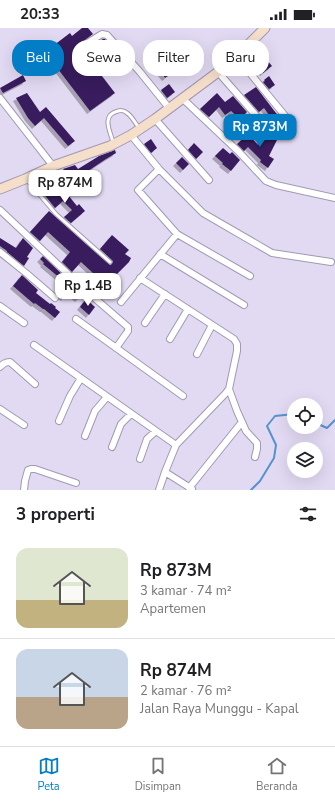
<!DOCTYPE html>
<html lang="id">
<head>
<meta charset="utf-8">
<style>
	:root { --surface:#fff; --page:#f6f6f6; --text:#202124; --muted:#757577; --line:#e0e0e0; --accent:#027dc6 }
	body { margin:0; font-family:"Nunito Sans",sans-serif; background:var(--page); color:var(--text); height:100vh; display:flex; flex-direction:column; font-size:15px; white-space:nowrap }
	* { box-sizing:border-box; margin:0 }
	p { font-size:13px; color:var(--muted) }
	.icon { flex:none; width:22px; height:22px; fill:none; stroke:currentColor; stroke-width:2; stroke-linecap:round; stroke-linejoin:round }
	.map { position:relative; height:462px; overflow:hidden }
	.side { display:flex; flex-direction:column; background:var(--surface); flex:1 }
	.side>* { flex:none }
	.hud { position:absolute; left:12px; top:12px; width:311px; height:36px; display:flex; gap:8px }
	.buttons { position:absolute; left:287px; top:370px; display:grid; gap:8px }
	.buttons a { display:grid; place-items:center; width:36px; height:36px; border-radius:50%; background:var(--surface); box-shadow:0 4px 16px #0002; font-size:20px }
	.price { position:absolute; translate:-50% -34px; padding:0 9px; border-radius:8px; background:#fff; color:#222; font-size:13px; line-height:26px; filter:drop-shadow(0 1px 2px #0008) }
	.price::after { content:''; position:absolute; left:50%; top:24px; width:12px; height:9px; margin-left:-6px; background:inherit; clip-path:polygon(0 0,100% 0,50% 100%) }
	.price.active { background:var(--accent); color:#fff }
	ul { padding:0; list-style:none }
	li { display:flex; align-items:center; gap:12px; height:100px; padding:0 16px }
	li+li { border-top:1px solid var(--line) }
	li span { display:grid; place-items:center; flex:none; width:112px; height:80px; border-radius:12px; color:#555 }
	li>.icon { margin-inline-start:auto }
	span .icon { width:48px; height:48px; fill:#fffc; stroke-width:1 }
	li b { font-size:17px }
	h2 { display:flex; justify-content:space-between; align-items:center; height:48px; padding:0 16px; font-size:17px }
	.chip { padding:0 14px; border-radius:16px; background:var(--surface); box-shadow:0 4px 16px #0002; font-size:14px; line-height:36px }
	.chip.active { background:var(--accent); color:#fff }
	.status { display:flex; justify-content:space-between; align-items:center; height:28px; padding:0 20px; background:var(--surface); direction:ltr }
	.status svg { height:11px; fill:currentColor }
	.menu { display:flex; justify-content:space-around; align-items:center; height:56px; border-top:1px solid var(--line); background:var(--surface); font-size:11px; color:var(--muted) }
	.menu a { display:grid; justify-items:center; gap:2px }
	.menu .active { color:var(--accent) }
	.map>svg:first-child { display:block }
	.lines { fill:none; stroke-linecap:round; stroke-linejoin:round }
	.stream { stroke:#5792ce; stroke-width:2 }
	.building { fill:#391d5d; filter:url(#shadow) }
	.lane-casing { stroke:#a19ab1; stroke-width:5 }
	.street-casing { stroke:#a19ab1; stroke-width:8 }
	.secondary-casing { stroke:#a19ab1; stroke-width:11 }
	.lane { stroke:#fff; stroke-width:3 }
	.street { stroke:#fff; stroke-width:6 }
	.secondary { stroke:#f5deca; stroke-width:9 }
</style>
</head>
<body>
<div class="status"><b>20:33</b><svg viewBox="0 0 49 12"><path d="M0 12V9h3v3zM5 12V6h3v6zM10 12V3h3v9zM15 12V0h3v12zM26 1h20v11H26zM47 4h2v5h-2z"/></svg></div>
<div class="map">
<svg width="335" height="462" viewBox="0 0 335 462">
	<defs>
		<filter id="shadow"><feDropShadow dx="-3" dy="3" stdDeviation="0" flood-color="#0004"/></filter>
	</defs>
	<rect width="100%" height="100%" fill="#e2daf3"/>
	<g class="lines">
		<path class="stream" d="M316,395L327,400L335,392
			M251,462L260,453L274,430L276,417L267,398L275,388L294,386"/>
	</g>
	<path class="building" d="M82,0H88L93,6L85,12V15L87,18H91L103,11H105L111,19L92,35L115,65L90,83L45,24L70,5L72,8Z
		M258,23L265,31H266L272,38L263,45L254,34L251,37L247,33Z
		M185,25L196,32L192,39L181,32Z
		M153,26L160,36L166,30L173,37L165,44L168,48L165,50L148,29Z
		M23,47L26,53L3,65L0,60Z
		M269,48L275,57L269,61L263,54L265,53L264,52Z
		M169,56L175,64L167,70L161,62Z
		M256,59L276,85L284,93L278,100L273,95L274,94L264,80L259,84L244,67Z
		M27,65L40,84L46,79L75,113L68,118L44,90L35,98L28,90L16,70Z
		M217,65L225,74L233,68L247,84L240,91L231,83L225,87L219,79L209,89L200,81Z
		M264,105L277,112L269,128L274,131L268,140L260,134L261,132L248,119L244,123L237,116L248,106L258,117Z
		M151,111L157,120L151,125L144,116Z
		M194,115L203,124L196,131L188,122Z
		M223,120L230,126L232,124L240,132L231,143L222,136L223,135L215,128Z
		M115,122L116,125L106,131L85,145L65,151L64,149L70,145H69L67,146L63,141L75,137L78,141L99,128Z
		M182,129L189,136L183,142L176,135Z
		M52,145H53L56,153L47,156L45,149Z
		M48,161L54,168L64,162L77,178L79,176L85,183L71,195L64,189L72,182L63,173L55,180L43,165Z
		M49,183L110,237L112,236L113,233L100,221L112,207L129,222L125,226L131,230L129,234L106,257L81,234L72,244L62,234L70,224L48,204L40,213L30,204Z
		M0,210L16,220L23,210L33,220L27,229L29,230L24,238L7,224V223L0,218Z
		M43,228L83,266L78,271L69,263L64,270L57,265L63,256L59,253L61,251L43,236L44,235L40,231Z
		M22,247L38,262L36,265L50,276L51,275L56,279L55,280L60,284L55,290L44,281H43L35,275L34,276L13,258Z
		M86,271L95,279L89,287L80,279Z"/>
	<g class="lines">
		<g class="lane-casing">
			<path id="lane" d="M113,114C110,103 101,87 118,83C121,82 125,83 127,85C132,88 135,95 139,100
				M27,152L56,186L110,234"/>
		</g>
		<g class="street-casing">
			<path id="street" d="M89,14L102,6L107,7L140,44L169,80
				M236,28L286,89
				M218,44L267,100
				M0,70L53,138
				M183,71L239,124L266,153L276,157L335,170
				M155,91L209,152
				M131,107L159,141L203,185L272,225L331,234
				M159,141L138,162L177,206L250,248
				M0,182L84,261L128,299V303L116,320
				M0,224L26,245L55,270
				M160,226L244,277
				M121,274L177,206
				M0,278L24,295
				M76,291L183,368
				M145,295L165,266
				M170,311L188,281
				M34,317L176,417L225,366L229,361L237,323V316L234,311L140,250
				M197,326L212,297
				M0,339C3,336 5,334 10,334L35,356
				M229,361L237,383L246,403L257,415V421L255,429
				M0,381L24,397
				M59,393L70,368L81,350
				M85,408L95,383L107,369
				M176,417L165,444L192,461
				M112,419L121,396L131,386
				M140,431L147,411L156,403
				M189,460L242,394
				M24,462L25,453L28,442L31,441H35L76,455
				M159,462L165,444"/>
		</g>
		<g class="secondary-casing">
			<path id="secondary" d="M0,161L25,151L53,138L110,118L131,107L155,91L218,44L244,21L265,0"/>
		</g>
		<use href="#lane" class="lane"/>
		<use href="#street" class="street"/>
		<use href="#secondary" class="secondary"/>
	</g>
</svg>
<div class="buttons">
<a><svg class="icon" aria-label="locate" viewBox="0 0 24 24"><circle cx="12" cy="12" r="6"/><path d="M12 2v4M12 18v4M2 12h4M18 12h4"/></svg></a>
<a><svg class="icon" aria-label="layers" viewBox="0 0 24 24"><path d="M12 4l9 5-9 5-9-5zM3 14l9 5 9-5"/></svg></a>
</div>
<b class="price active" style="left:260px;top:120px">Rp 873M</b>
<b class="price" style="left:65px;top:176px">Rp 874M</b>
<b class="price" style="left:88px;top:279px">Rp 1.4B</b>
<div class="hud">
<a class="chip active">Beli</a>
<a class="chip">Sewa</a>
<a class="chip">Filter</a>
<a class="chip">Baru</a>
</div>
</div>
<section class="side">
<h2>3 properti<svg class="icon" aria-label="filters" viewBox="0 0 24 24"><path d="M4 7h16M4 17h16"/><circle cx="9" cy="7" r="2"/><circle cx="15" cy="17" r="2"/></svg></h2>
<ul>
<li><span style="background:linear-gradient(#dfe7d0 65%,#c2b280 0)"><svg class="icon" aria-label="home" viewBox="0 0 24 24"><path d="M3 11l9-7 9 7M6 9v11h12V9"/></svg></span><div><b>Rp 873M</b><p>3 kamar · 74 m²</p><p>Apartemen</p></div></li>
<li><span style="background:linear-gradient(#c9d6e8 60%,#b9a48a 0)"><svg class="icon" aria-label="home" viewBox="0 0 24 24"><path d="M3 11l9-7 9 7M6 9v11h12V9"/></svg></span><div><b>Rp 874M</b><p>2 kamar · 76 m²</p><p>Jalan Raya Munggu - Kapal</p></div></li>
</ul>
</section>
<nav class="menu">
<a class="active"><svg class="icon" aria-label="map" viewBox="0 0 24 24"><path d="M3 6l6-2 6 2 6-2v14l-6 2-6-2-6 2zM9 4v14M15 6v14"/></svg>Peta</a>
<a><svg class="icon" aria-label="saved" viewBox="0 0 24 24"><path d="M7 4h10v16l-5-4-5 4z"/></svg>Disimpan</a>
<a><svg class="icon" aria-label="home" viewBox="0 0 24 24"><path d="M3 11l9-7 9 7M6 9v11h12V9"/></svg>Beranda</a>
</nav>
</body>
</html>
